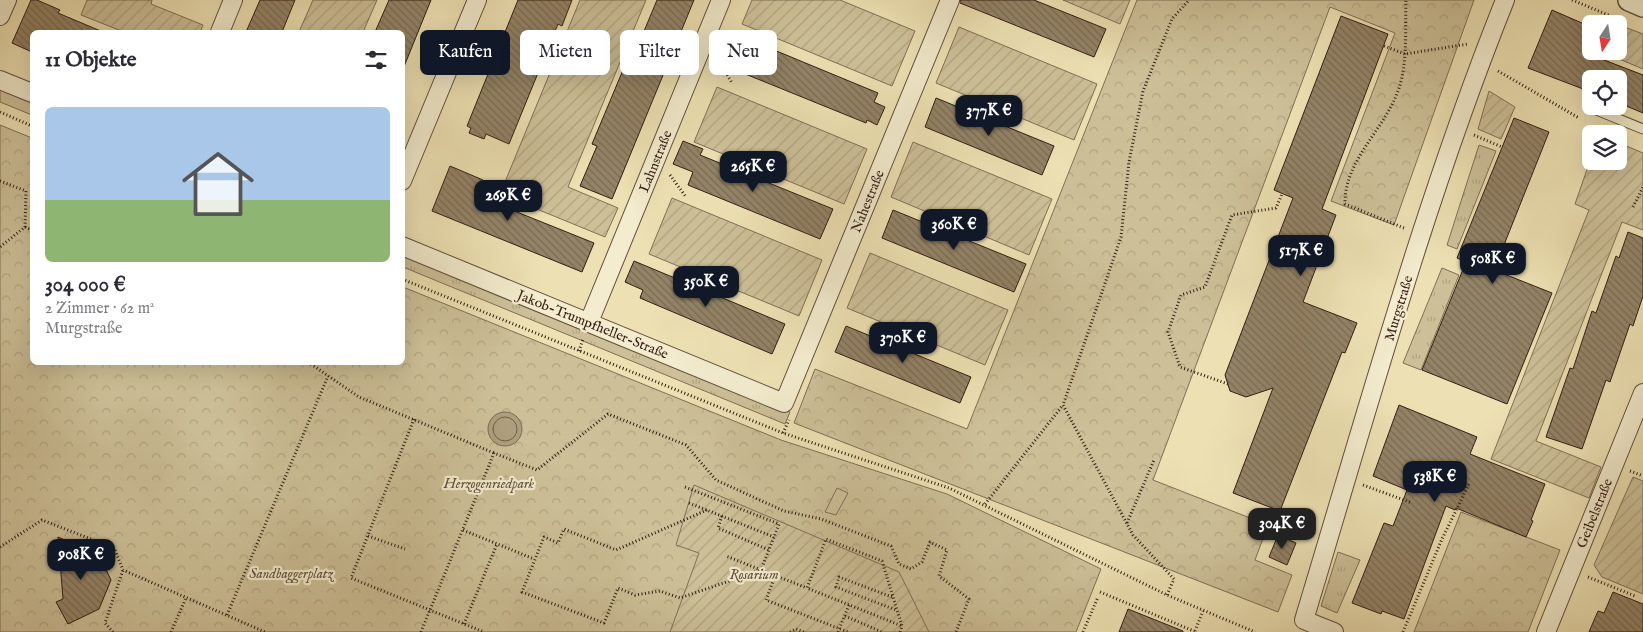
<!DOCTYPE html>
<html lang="de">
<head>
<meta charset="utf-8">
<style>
	:root { --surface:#fff; --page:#f2f2f3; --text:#2b2b33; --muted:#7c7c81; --accent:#111827 }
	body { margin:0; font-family:"IM FELL English",serif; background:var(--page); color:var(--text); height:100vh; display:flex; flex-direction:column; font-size:19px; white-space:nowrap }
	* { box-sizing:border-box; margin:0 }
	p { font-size:16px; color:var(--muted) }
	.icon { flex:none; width:28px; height:28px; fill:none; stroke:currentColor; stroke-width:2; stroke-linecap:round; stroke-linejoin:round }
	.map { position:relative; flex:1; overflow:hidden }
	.panel { position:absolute; left:30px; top:30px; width:375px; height:335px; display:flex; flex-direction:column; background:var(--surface); border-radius:8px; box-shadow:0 5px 20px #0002 }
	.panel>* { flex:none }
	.top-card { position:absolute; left:420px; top:30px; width:475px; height:45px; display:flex; gap:10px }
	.needle { width:32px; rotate:192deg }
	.controls { position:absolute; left:1582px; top:15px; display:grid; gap:10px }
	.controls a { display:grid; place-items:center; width:45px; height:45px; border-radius:8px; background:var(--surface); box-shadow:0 5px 20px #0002; font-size:25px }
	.price { position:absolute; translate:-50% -42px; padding:0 11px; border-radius:10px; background:var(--accent); color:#fff; font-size:16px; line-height:32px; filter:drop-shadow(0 1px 2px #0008) }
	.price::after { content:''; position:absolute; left:50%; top:30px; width:15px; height:11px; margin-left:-8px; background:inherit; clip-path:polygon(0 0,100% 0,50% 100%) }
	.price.on { background:#222; color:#fff }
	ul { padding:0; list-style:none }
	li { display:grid; align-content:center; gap:10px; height:265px; padding:0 15px }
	li span { display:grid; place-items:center; height:155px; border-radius:8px; color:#555 }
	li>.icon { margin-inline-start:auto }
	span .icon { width:90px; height:90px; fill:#fffc; stroke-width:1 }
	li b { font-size:21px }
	h2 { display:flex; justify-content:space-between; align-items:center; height:60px; padding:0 15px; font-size:21px }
	.chip { padding:0 18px; border-radius:8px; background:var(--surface); box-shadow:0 5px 20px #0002; font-size:18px; line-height:45px }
	.chip.on { background:var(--accent); color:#fff }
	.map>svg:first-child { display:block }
	.grass { fill:url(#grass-tufts); stroke:#806e56 }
	.park { fill:url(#park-crowns); stroke:#806e56 }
	.garden { fill:url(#garden-furrows); stroke:#806e56 }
	.pitch { fill:#cdc098; stroke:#806e56 }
	.water { fill:#ad9e7d; stroke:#7c6a53 }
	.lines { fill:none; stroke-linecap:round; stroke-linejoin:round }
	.shore { stroke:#705e48; stroke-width:1 }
	.building { fill:url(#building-back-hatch); stroke:#321d14 }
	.service-casing { stroke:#614e3c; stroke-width:11 }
	.minor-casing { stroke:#614e3c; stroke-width:20 }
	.tertiary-casing { stroke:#614e3c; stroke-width:24 }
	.path { stroke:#321d14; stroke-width:3; stroke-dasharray:1 2.5; stroke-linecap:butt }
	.service { stroke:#f3ecce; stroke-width:9 }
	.minor { stroke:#f3ecce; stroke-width:18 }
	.tertiary { stroke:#f3ecce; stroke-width:21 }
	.labels { text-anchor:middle; stroke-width:4.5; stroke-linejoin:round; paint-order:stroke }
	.street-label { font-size:14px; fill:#321d14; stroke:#f3ecce }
	.park-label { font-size:14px; font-style:italic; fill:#604e3c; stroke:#f3ecce }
</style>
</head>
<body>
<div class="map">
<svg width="1643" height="632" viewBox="0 0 1643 632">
	<defs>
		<pattern id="grass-tufts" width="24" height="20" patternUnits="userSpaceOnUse" patternTransform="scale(1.25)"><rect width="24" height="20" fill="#cdc098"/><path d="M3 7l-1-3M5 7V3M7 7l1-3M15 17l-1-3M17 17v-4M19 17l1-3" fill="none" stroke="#b0a582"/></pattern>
		<pattern id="park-crowns" width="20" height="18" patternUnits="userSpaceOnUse" patternTransform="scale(1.25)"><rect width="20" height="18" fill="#cdc098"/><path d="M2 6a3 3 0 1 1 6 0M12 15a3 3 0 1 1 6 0" fill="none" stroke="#b0a582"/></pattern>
		<pattern id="garden-furrows" width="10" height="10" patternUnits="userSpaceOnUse" patternTransform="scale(1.25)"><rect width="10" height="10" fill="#cdc098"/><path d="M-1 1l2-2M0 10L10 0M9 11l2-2" fill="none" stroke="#b0a582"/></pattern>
		<pattern id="building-back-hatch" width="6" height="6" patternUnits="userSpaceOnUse" patternTransform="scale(1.25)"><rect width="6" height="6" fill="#938367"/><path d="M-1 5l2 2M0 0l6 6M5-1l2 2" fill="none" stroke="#796b54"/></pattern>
	</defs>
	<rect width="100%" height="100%" fill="#ede1b3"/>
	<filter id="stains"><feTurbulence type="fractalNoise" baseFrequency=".004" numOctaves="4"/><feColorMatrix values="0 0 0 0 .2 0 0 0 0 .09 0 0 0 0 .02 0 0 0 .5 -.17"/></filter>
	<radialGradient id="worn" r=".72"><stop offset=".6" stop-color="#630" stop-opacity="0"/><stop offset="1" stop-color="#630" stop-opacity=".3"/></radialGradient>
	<path class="grass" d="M0,90L32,103V115L0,102Z
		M1479,145L1496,151L1457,249L1447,245Z
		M402,254L790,412L785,424L403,267Z
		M1442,268L1459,275L1421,370L1403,363Z
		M1338,552L1360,560L1337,613L1321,606Z"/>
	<path class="park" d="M1137,0H1474L1394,225L1331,201L1395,33L1330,7L1153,480L1268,525L1255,560L1292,575L1278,612L794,423L815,369L967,429Z
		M0,125L32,138V362H402L403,287L781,440L947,494L1101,569L1076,632H0Z
		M1461,512L1560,550L1528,632H1414Z"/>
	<path class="garden" d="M87,0H152L151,4L203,25L200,32H124L81,15Z
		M313,0H377L363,32H299Z
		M580,0H646L568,187L618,208L605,237L500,194Z
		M752,0H840L915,31L892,86L742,24Z
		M1063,0H1130L1120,24Z
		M1619,25L1643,34V69L1600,51H1619Z
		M959,27L1097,84L1074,140L936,83Z
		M717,87L867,149L844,204L694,142Z
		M1489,91L1515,107L1501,139L1478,129Z
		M913,142L1052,199L1029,255L891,197Z
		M1619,143L1643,153V230L1622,222L1536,441L1601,467L1589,498L1491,459L1589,210L1575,204L1591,158V161H1619Z
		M672,198L822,260L799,316L649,254Z
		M870,253L1008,310L985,365L847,308Z
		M1633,477L1643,481V594L1602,577L1594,565Z
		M694,485L899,572L929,632H670L699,553L676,545Z"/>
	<path class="pitch" d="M837,488L848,493L836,515L825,512Z"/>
	<path class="water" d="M488 429a17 17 0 1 1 34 0a17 17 0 1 1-34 0Z"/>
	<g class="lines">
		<path class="shore" d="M493 429a12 12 0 1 1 24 0a12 12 0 1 1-24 0Z"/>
	</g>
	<path class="building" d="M31,0H37L60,10L58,13L103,32H32V52L12,43Z
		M260,0H295L282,32H246Z
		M389,0H431L403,69L402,32H375Z
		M518,0H572L562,26L558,24L509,144L486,134L484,139L469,133L471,128L467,126Z
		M657,0H694L612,199L580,186L597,146L592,144L623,70L627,72Z
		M960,0H1034L1106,29L1094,57L960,3Z
		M1552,10L1591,27V55L1643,75V113L1619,103V79H1591V92L1528,68Z
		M1341,16L1388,34L1322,209L1336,215L1303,302L1357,323L1345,353L1342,352L1280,511L1233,493L1273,388L1246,397L1230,391L1225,375L1293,198L1274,190Z
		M745,38L878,93L874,102L885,107L877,125L867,120L866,123L733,69Z
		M936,98L1054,146L1042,175L925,127Z
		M1514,118L1549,132L1494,270L1552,293L1507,404L1422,370L1466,262L1457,258Z
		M683,141L703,149L700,155L833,209L820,239L688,185L693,172L673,164Z
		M450,166L483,180L477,196L594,243L582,272L432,211Z
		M893,210L1026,264L1014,292L882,238Z
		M1628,232L1643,238V296L1633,326L1630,324L1610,382L1606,380L1582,449L1546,437L1570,368L1573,369L1592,311L1596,313L1616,256L1619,258Z
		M634,261L785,324L772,354L640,298L643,290L625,282Z
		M846,326L971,377L960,403L835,352Z
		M1399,405L1477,437L1470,454L1545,484L1531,520L1533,521L1526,537L1456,508L1455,510L1446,506L1404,619L1382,611L1381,614L1352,603L1384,523L1393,526L1407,490L1373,476Z
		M1278,535L1296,543L1287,565L1269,557Z
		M58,537L99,555L111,580L99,609L68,624L56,602L63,599Z
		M1613,592L1643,604V632H1589L1598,611L1604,613Z
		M1128,609L1183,631V632H1119Z"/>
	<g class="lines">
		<g class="service-casing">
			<path id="service" d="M1589,107L1643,129"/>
		</g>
		<g class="minor-casing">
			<path id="minor" d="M0,16L7,0
				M220,32L233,0
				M0,80L32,93
				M402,181L477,0
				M402,246L784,403L950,0
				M589,322L721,0
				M1334,632L1304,620C1367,412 1424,202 1505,0
				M1546,632L1643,393"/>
		</g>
		<g class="tertiary-casing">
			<path id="tertiary" d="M1629,0L1643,6"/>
		</g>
		<path class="path" d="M1572,0L1618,19
			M1384,46L1405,54L1468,44
			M718,60L732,83
			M1498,71L1579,118
			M0,112L32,126
			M1474,135L1502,147
			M670,175L686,197
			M0,181L26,191L25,227L0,247
			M1633,207L1643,187
			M25,227L32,230
			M1404,228L1345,204C1344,161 1384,130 1398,91C1408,64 1405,29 1406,0
			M402,279L783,433L949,488L1167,595L1255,632
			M579,351L583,339
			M308,362L359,397L494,453
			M1228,384L1180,367L1168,332L1181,295L1205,287L1232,215L1276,208L1282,194
			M414,419L351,578L484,632
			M783,433L789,420
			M1630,471L1643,476
			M1363,485L1412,503
			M685,487L779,524L761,570L726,556
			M689,503L774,537
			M985,504L1063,405
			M707,510L616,550L564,529L558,543L544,537L522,592L604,623L618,588L635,595L660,591L680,598L761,570L807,588
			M722,516L718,528L769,550
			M1127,523L1154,460
			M463,530L534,559
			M368,536L405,549
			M0,547L42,520L114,548L123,570L265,632
			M775,576L766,600L848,632
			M1588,577L1635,596
			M1100,592L1196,632
			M1167,595L1174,579L1133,535L1063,405L1121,237L1129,162L1143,91L1172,19L1189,0
			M892,597L839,577L836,587L896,610
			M227,615L328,376
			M845,616L882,632
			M464,624L497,544
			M1195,631L1203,611
			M113,632L105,623L123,570
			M171,632L186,598
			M421,632L494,453L537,470L608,414L686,445L716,480L784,511L821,519L891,546L899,564L911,569L922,562L930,542L947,550L939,576L969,599L956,632
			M790,632L796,629L804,632
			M838,632L849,605
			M900,632L902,626L882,561L826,539L807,588L902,626
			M1083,632L1098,597
			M1403,632L1442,539L1469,484"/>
		<use href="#service" class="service"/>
		<use href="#minor" class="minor"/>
		<use href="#tertiary" class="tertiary"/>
	</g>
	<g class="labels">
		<g class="street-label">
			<text transform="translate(655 161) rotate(-68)" y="5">Lahnstraße</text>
			<text transform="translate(867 201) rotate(-68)" y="5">Nahestraße</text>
			<text transform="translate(1398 308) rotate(-73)" y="5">Murgstraße</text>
			<text transform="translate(593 324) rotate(22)" y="5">Jakob-Trumpfheller-Straße</text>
			<text transform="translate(1594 513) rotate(-68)" y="5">Geibelstraße</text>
		</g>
		<g class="park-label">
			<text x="489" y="488">Herzogenriedpark</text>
			<text x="291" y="578">Sandbaggerplatz</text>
			<text x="754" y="579">Rosarium</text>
		</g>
	</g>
	<rect width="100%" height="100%" filter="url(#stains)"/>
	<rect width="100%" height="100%" fill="url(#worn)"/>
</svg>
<div class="controls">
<a><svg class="needle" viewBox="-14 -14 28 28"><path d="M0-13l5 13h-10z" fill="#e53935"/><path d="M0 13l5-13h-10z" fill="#7c7c81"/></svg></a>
<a><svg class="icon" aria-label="locate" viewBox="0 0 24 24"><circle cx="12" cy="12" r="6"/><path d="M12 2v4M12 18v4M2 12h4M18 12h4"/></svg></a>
<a><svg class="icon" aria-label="layers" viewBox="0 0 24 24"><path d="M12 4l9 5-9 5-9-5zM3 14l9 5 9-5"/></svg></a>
</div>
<b class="price" style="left:989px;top:137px">377K €</b>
<b class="price" style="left:753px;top:193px">265K €</b>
<b class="price" style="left:508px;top:222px">269K €</b>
<b class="price" style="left:954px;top:251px">360K €</b>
<b class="price" style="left:1301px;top:277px">517K €</b>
<b class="price" style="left:1493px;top:285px">508K €</b>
<b class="price" style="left:706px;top:308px">350K €</b>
<b class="price" style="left:903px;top:364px">370K €</b>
<b class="price" style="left:1435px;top:503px">538K €</b>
<b class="price on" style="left:1282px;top:550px">304K €</b>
<b class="price" style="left:81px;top:581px">908K €</b>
<div class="top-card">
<a class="chip on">Kaufen</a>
<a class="chip">Mieten</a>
<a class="chip">Filter</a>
<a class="chip">Neu</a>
</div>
<section class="panel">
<h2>11 Objekte<svg class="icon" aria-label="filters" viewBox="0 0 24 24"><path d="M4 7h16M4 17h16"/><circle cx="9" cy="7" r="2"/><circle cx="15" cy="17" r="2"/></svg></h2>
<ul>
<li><span style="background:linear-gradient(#a9c7e8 60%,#8fb573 0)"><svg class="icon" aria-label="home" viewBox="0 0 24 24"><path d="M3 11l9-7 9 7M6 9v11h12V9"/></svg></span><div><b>304 000 €</b><p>2 Zimmer · 62 m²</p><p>Murgstraße</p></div></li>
</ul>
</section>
</div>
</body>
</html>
